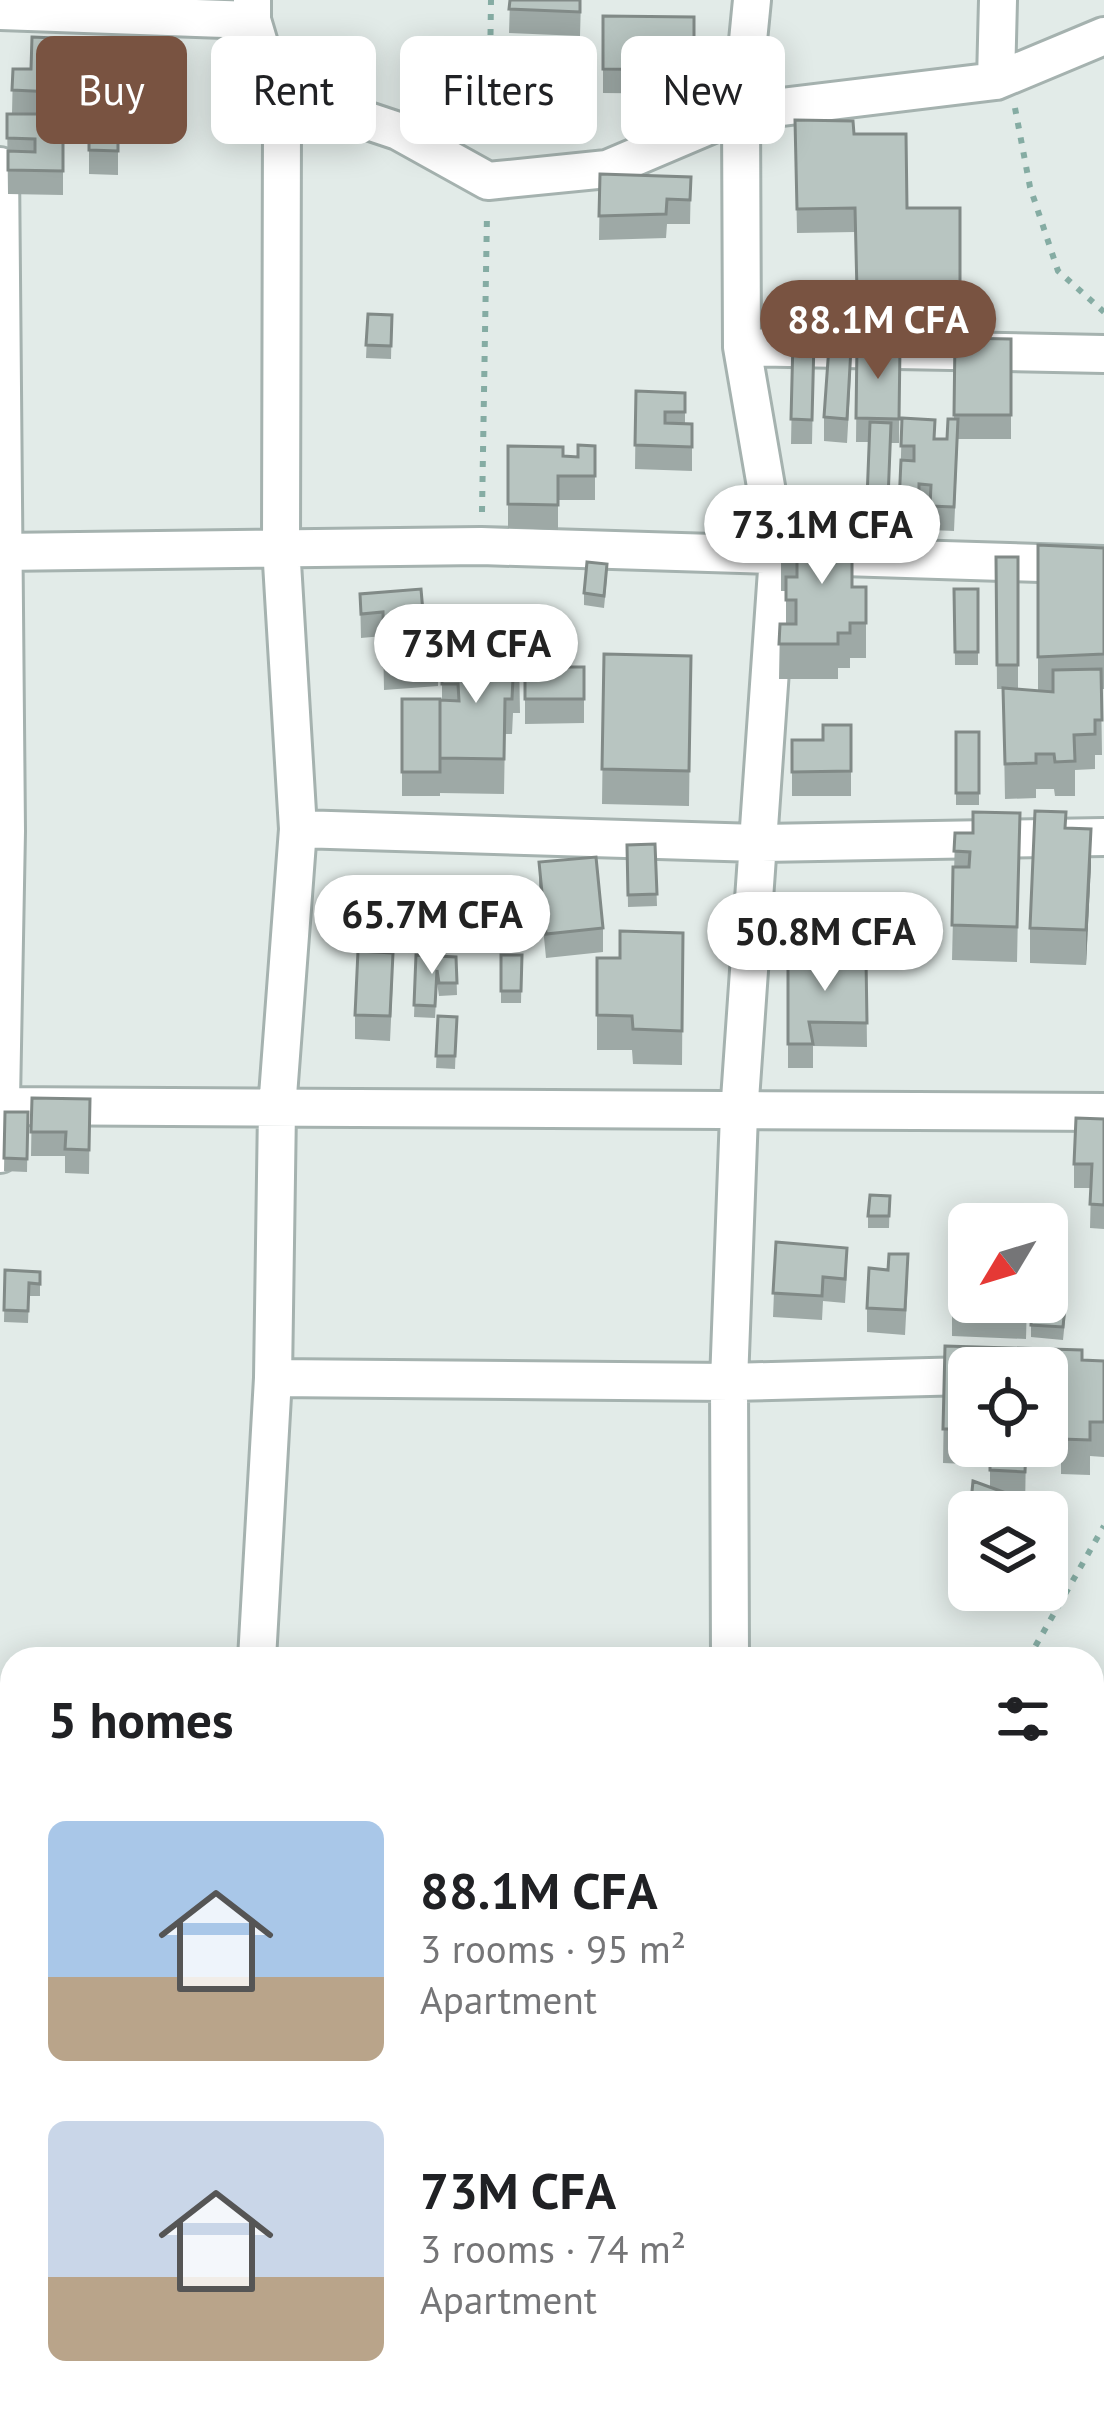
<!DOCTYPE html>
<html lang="en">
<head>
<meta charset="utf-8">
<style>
	:root { --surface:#fff; --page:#f6f6f6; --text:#202124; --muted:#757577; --accent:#795341 }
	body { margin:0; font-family:"PT Sans",sans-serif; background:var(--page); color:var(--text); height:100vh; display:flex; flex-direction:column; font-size:45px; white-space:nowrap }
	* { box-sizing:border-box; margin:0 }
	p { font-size:39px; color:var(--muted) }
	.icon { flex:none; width:66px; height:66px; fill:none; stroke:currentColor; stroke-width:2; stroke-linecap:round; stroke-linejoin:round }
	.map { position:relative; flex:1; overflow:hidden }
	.panel { position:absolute; left:0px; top:1647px; width:1104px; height:771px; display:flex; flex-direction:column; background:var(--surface); border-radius:36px 36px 0 0; box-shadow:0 6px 30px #0003 }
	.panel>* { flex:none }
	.top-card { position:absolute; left:36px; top:36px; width:1032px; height:108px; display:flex; gap:24px }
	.needle { width:78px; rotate:232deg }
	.fabs { position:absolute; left:948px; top:1203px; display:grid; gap:24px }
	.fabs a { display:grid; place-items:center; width:120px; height:120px; border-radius:18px; background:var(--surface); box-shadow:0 6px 30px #0003; font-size:60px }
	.price { position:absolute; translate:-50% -102px; padding:0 27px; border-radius:42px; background:#fff; color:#222; font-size:39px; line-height:78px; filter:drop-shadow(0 3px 6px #0008) }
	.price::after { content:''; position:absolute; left:50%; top:72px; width:36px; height:27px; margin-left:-18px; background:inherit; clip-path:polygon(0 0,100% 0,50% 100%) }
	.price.selected { background:var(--accent); color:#fff }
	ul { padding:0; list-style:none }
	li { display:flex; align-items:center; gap:36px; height:300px; padding:0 48px }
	li span { display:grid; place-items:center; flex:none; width:336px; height:240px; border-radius:18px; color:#555 }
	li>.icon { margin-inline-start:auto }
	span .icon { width:144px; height:144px; fill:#fffc; stroke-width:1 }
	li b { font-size:51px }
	h2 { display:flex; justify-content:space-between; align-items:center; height:144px; padding:0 48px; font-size:51px }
	.pill { padding:0 42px; border-radius:18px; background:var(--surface); box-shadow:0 6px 30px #0003; font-size:42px; line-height:108px }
	.pill.selected { background:var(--accent); color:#fff }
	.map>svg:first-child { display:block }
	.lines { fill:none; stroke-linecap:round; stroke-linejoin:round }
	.minor-casing { stroke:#a5b2af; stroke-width:42 }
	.path { stroke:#85aca3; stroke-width:6; stroke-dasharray:6 9; stroke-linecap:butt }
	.minor { stroke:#fff; stroke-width:36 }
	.wall { fill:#9ea9a6 }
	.shaded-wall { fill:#818a87 }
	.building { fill:#b8c5c1; stroke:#818a87; stroke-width:3 }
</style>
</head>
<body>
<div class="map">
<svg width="1104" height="2416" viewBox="0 0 1104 2416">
	<rect width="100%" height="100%" fill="#e2ebe8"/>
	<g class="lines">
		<g class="minor-casing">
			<path id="minor" d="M252,0V20L282,121L281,546L298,829L277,1109L273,1378L257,1659
				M0,11L252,20
				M996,81L998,0
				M282,121L341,112L398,131L488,181L607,169L741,112L996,81L1104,36
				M0,166L6,831L0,1154
				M742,347L1104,354
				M0,552L481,546L1104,565
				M298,829L758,843L1104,837
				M0,1106L1104,1112
				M273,1378L729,1382L969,1376
				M730,1659L729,1382L739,1114L778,556L742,347L741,112L752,0
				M0,1706L12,1704
				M1092,1749H1104
				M0,2014H12
				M710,2416V2406"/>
		</g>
		<path class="path" d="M1015,108L1030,187L1058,271L1104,312
			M489,140L491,0
			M482,512L487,214
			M1028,1659L1104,1526"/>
		<use href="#minor" class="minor"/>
	</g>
	<path class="wall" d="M510,0H581L580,36L509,33Z
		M603,16L694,17V94L603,93Z
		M54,38L53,114H63V195L8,194L7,114H12L13,69H31Z
		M89,97L118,98V175L89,174Z
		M795,120L854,134L907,208H960V315L857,316L855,232L797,233Z
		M600,174L691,177L690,224H667L666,238L599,240Z
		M368,314L392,315L391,359L366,358Z
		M955,338L1011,339V439H958L954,531L930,530V509H919V529L899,528L902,418L935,439H947L954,419Z
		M793,340L814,341L812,444H791Z
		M857,345L900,346L899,443H891L888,524L867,523L869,442H856Z
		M851,372L847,443L824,441V417Z
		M636,391L685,393V424H692V471L635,469Z
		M508,446L563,456L578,457L595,446V500H558V530L508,528Z
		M781,536L852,587H866V658H850V668H838V679H779L780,624H786V591H781Z
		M1038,545L1104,548V689H1101L1102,755H1095V769L1075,770V796H1055L1054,789H1036V798L1005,799L1003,689H997L996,557H1018V689L1038,691Z
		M607,577L604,608L584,605V593Z
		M954,589H978V665H955Z
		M360,594L426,647L438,662V686L384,690L383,636L361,638Z
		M604,654L691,656L689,806L602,804Z
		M442,656L519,658L520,713H513L512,734H505L504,794L440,793V784V796H402V699L442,700Z
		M525,667H584V723L525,724Z
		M851,725V796H792V740H823Z
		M956,732H979V805H956Z
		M1020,813L1017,962L952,960L955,833H973Z
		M1066,828L1091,864L1086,965L1030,963V928Z
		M655,844L657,906L628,907L627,845Z
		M539,862L603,928V952L546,958L539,886Z
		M683,933L682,1065L633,1064L632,1050H597V958H620Z
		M416,955L456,957L457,995L439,996L437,982L435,1018L414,1017Z
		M501,955H522L521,1003H501Z
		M788,957L866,959L867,1047L813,1046V1068H788Z
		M393,977L390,1041L355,1039V1015Z
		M438,1016L457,1017L455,1069L436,1068Z
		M32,1098L90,1099L89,1174L65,1173V1156H31Z
		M5,1112H28L27,1172L4,1171Z
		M1104,1119V1229L1090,1228L1091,1188H1074V1164Z
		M890,1196L889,1228H868V1216Z
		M776,1242L847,1272L845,1303L823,1301L822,1320L773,1317Z
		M5,1270L40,1272V1296H29L28,1323L4,1322Z
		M908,1279L905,1335L867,1332V1308Z
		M969,1302H1027L1026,1339L952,1336V1311Z
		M1066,1310L1063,1340L1031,1337V1325Z
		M945,1346L1104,1361V1457L1090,1456V1475L1061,1474V1456H1044V1446H1047V1368H969V1446H1026L1025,1512L990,1488V1465L943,1463Z
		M969,1524V1573H967Z
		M983,1590H1019L1018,1602L983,1599Z"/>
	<path class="shaded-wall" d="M1091,829V864L1086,965V930Z"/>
	<path class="building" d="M510,0H580V12L509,9Z
		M603,16L694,17V70L603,69Z
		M32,37L54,38L53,92L12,90L13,69H31Z
		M89,97L118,98V151L89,150Z
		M7,114H63V171L8,170V151L35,152V139L7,138Z
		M795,120L853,121L854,134H906L907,208H960V291L857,292L855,208L797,209Z
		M600,174L691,177L690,200L667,199L666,214L599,216Z
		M368,314L392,315L391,346L366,345Z
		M955,338L1011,339V415H954Z
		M793,340L814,341L812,420L791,419Z
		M857,345L900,346L899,419L856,418Z
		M829,346L851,348L847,419L824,417Z
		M636,391L685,393V412H665V423L692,424V447L635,445Z
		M902,418L935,420L934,439H947L948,419H958L954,507L930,506L931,485L919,484V505L899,504L901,460L914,461V446H901Z
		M870,422L891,423L888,500L867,499Z
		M578,445L595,446V476H558V505L508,504V446L563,447V456L578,457Z
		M788,528L852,529V587H866V623H850V633H838V644H779L780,624H796V600H786V577H797V556H781V536H788Z
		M1038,545L1104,548V654L1038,657Z
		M996,557H1018V665H997Z
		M587,562L607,564L604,596L584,593Z
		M421,589L426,647L437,646L438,662L384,666L383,612L361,614L360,594Z
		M954,589H978V652H955Z
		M604,654L691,656L689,771L602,769Z
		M442,656L519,658L520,678H513L512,699H505L504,759L440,758V700L459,701L458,684H442Z
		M525,667H584V699H525Z
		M1101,669L1102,720H1095V734L1074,735L1075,761L1055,762L1054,754H1036V763L1005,764L1003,688L1053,692V670Z
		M402,699H440V772H402Z
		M823,725H851V771L792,772V740H823Z
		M956,732H979V793H956Z
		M1035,811L1066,812L1065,828L1091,829L1086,930L1030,928Z
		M973,812L1020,813L1017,927L952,925L953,867H969L970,852L954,851L955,833H973Z
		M655,844L657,894L628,895L627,845Z
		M596,857L603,928L546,934L539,862Z
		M620,931L683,933L682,1031L633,1029L632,1016L597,1015V958H620Z
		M358,951L393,953L390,1016L355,1015Z
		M416,955L456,957L457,983H439L437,970L435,1006L414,1005Z
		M501,955H522L521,991H501Z
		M788,957L866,959L867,1023L809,1022L813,1044H788Z
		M438,1016L457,1017L455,1056H436Z
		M32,1098L90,1099L89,1150L65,1149L66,1132H31Z
		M5,1112H28L27,1159L4,1158Z
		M1076,1118L1104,1119V1205L1090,1204L1092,1164H1074Z
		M870,1195L890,1196L889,1216H868Z
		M955,1210L982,1211V1224H969V1302H1026V1315L952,1311Z
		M776,1242L847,1248L845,1279L823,1277L822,1296L773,1293Z
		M889,1254H908L905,1310L867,1308L869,1268L888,1270Z
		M5,1270L40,1272V1284L29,1283L28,1311L4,1310Z
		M1047,1296L1066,1297L1063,1327L1031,1325L1032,1302H1047Z
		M945,1346L1082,1350V1360L1104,1361V1422H1090V1440L1061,1439L1062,1422L1047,1421V1368H969V1429H943Z
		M990,1446H1026L1025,1472L990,1470Z
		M973,1481L1025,1500L1024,1512H970Z"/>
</svg>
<div class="fabs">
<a><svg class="needle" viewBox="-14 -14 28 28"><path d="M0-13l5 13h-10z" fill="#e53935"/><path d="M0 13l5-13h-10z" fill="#757577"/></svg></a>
<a><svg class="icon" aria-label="locate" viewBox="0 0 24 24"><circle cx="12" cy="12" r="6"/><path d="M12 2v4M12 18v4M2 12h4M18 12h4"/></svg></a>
<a><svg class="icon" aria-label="layers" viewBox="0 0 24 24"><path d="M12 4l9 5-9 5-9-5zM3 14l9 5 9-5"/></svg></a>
</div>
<b class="price selected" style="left:878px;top:382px">88.1M CFA</b>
<b class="price" style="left:822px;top:587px">73.1M CFA</b>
<b class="price" style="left:476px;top:706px">73M CFA</b>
<b class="price" style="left:432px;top:977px">65.7M CFA</b>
<b class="price" style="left:825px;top:994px">50.8M CFA</b>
<div class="top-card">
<a class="pill selected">Buy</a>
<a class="pill">Rent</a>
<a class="pill">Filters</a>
<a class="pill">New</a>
</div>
<section class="panel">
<h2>5 homes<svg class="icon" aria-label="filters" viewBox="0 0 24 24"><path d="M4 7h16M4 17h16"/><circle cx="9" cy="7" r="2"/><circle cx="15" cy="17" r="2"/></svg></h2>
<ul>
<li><span style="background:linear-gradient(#a9c7e8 65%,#b9a48a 0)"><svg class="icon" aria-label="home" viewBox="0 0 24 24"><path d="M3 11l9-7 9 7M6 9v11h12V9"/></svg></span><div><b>88.1M CFA</b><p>3 rooms · 95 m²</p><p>Apartment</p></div></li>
<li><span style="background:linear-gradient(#c9d6e8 65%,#b9a48a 0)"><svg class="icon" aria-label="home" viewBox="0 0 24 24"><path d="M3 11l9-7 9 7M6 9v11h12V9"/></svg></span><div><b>73M CFA</b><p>3 rooms · 74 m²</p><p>Apartment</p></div></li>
</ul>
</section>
</div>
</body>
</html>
